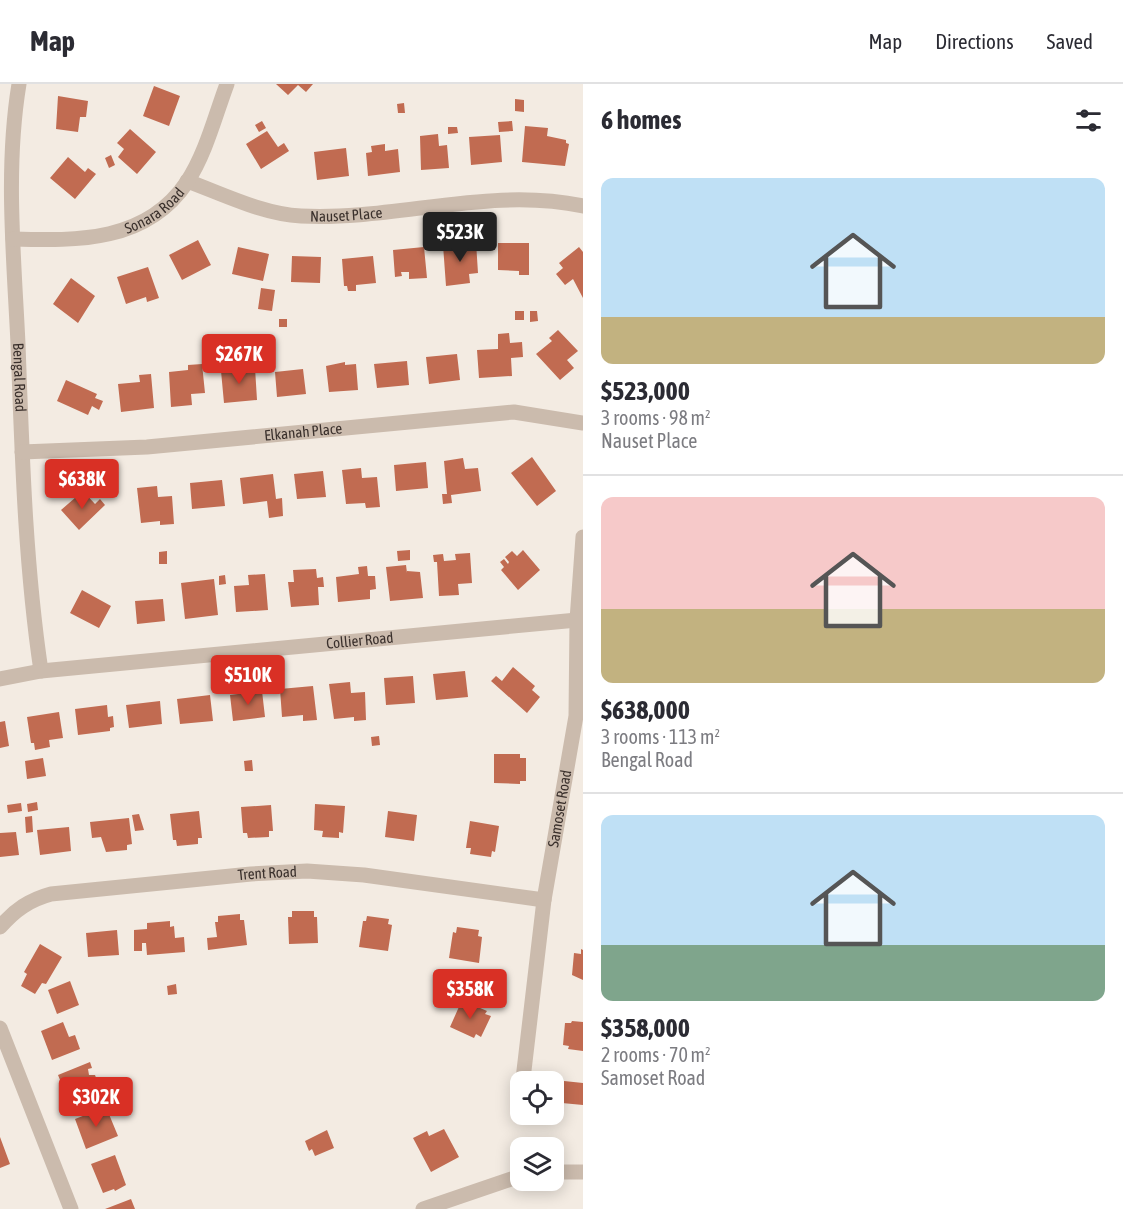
<!DOCTYPE html>
<html lang="en">
<head>
<meta charset="utf-8">
<style>
	:root { --surface:#fff; --page:#f7f7f7; --text:#2b2b33; --muted:#7c7c81; --line:#e1e1e2; --accent:#d93025 }
	body { margin:0; font-family:"Asap Condensed",sans-serif; background:var(--page); color:var(--text); height:100vh; display:flex; flex-direction:column; font-size:22px; white-space:nowrap }
	* { box-sizing:border-box; margin:0 }
	p { font-size:20px; color:var(--muted) }
	.icon { flex:none; width:33px; height:33px; fill:none; stroke:currentColor; stroke-width:2; stroke-linecap:round; stroke-linejoin:round }
	.map { position:relative; flex:1; overflow:hidden }
	.side { display:flex; flex-direction:column; background:var(--surface); width:540px }
	.side>* { flex:none }
	.fabs { position:absolute; left:510px; top:987px; display:grid; gap:12px }
	.fabs a { display:grid; place-items:center; width:54px; height:54px; border-radius:12px; background:var(--surface); box-shadow:0 3px 15px #0003; font-size:30px }
	.price { position:absolute; translate:-50% -51px; padding:0 14px; border-radius:6px; background:var(--accent); color:#fff; font-size:20px; line-height:39px; filter:drop-shadow(0 2px 3px #0008) }
	.price::after { content:''; position:absolute; left:50%; top:36px; width:18px; height:14px; margin-left:-9px; background:inherit; clip-path:polygon(0 0,100% 0,50% 100%) }
	.price.active { background:#222; color:#fff }
	ul { padding:0; list-style:none }
	li { display:grid; align-content:center; gap:12px; height:318px; padding:0 18px }
	li+li { border-top:2px solid var(--line) }
	li span { display:grid; place-items:center; height:186px; border-radius:12px; color:#555 }
	li>.icon { margin-inline-start:auto }
	span .icon { width:108px; height:108px; fill:#fffc; stroke-width:1 }
	li b { font-size:26px }
	h2 { display:flex; justify-content:space-between; align-items:center; height:72px; padding:0 18px; font-size:26px }
	header { display:flex; align-items:center; gap:36px; box-sizing:border-box; height:84px; padding:0 30px; background:var(--surface); border-bottom:2px solid var(--line) }
	header strong { font-size:28px }
	nav { display:flex; gap:33px; margin-inline-start:auto; font-size:21px }
	main { display:flex; flex:1; min-height:0 }
	.map>svg:first-child { display:block }
	.building { fill:#c16b51 }
	.lines { fill:none; stroke-linecap:round; stroke-linejoin:round }
	.minor { stroke:#cbbbad; stroke-width:15 }
	.labels { text-anchor:middle; stroke-width:4.5; stroke-linejoin:round; paint-order:stroke }
	.street-label { font-size:15px; fill:#3a302c; stroke:#faf5ee }
</style>
</head>
<body>
<header>
<strong>Map</strong>
<nav><a>Map</a><a>Directions</a><a>Saved</a></nav>
</header>
<main>
<div class="map">
<svg width="583" height="1125" viewBox="0 0 583 1125">
	<rect width="100%" height="100%" fill="#f3ebe2"/>
	<path class="building" d="M276,0H313L306,8L298,1L288,11Z
		M154,2L180,12L169,42L143,32Z
		M58,12L88,17L86,33H80L78,48L56,45Z
		M515,15L524,16V28L515,27Z
		M404,19L405,29H398L397,20Z
		M262,37L266,44L259,48L255,41Z
		M512,37L513,47L499,48L498,38Z
		M525,42L548,44L547,52L566,56V59L569,60L565,82L522,78Z
		M448,43H457L458,49L448,50Z
		M130,45L156,68L137,90L118,73L124,65L117,59Z
		M267,47L278,63L284,59L289,67L261,85L246,60Z
		M438,50L439,62L447,61L449,84L421,86L420,52Z
		M500,51L502,78L471,81L469,53Z
		M385,60V67L398,65L400,88L368,92L366,69L372,68L371,62Z
		M346,64L349,92L317,96L314,68Z
		M111,71L115,81L109,84L105,74Z
		M68,73L85,88L88,84L96,90L75,115L50,94Z
		M198,156L211,181L182,196L169,171Z
		M476,158L478,189L469,190L470,199L446,202L443,161Z
		M498,159H529V191H519V187L498,186Z
		M238,163L269,170L263,197L232,190Z
		M424,163L427,194L409,195V188H401L402,192L395,193L393,166Z
		M579,163L583,168V214L573,195L565,201L556,190L563,184L559,179Z
		M292,172L321,173L320,199L291,198Z
		M373,172L376,199L356,201V207H348L347,202H344L342,175Z
		M148,183L159,214L147,218L146,213L126,220L117,193Z
		M71,194L95,212L78,239L53,220Z
		M261,204L275,206L272,227L258,225Z
		M515,227H524V236H515Z
		M530,227H537L538,237L530,238Z
		M279,235H287V243H279Z
		M558,246L578,267L567,276L574,284L560,296L536,270L552,257L549,254Z
		M509,249L510,259L522,258L523,273L511,274L512,292L479,294L477,266L498,265V250Z
		M262,263L263,280H245L244,267H248V264Z
		M457,270L460,296L429,300L426,273Z
		M407,277L409,301L377,304L374,280Z
		M345,278V281L356,280L358,306L329,308L326,282Z
		M202,280L205,309L191,310L192,321L171,323L169,288L188,286V281Z
		M255,284L257,316L224,319L221,287Z
		M303,285L306,310L277,313L275,288Z
		M151,290L154,324L121,328L118,300L140,298L139,291Z
		M66,296L97,310L95,314L103,317L99,326L92,322L88,331L57,317Z
		M532,373L556,407L537,422L511,389Z
		M463,374L465,385L478,384L481,407L451,411L452,419L443,420L442,410H447L444,377Z
		M426,378L428,404L396,407L394,381Z
		M361,384L362,394L377,393L380,423L366,424L365,419L346,420L342,386Z
		M323,387L326,413L297,415L294,390Z
		M273,390L276,415L282,414L283,432L269,434L267,417L243,420L240,394Z
		M222,396L225,422L192,425L190,399Z
		M157,402L158,413L172,412L174,440L160,441V437L141,439L137,404Z
		M83,407L95,420L100,415L105,421L79,446L61,426Z
		M410,466V476L398,477L397,467Z
		M523,466L540,486L518,506L501,486L504,483L500,478L504,475L508,480L509,478L505,473L512,467L517,472Z
		M167,467V480H159V468Z
		M470,469L472,499L458,500L459,511L439,512L437,478H434L433,471L443,470L444,477L456,476L455,470Z
		M406,481L407,489V487L420,488L423,514L390,517L386,483Z
		M367,482L368,492H375L376,505L370,506V515L338,518L336,493L359,490L358,483Z
		M316,485L317,494L323,493L324,503H318L319,521L291,523L288,498H294L293,486Z
		M265,490L268,526L236,528L234,502L249,501L248,491Z
		M225,491L226,500L219,501V492Z
		M214,495L218,531L185,535L181,499Z
		M82,506L111,522L99,544L70,529Z
		M163,515L165,537L137,540L135,517Z
		M513,583L535,602L532,606L540,613L527,629L491,597L496,592L502,597Z
		M465,587L468,613L436,616L433,590Z
		M413,592L415,619L386,621L384,594Z
		M350,598L351,609L365,608L366,636L354,637V633L334,635L329,600Z
		M313,602L317,636L303,637V631L282,633L280,605Z
		M262,607L265,633L233,637L230,611Z
		M210,611L213,637L180,640L177,615Z
		M160,617L162,640L129,644L126,621Z
		M107,621L108,633L113,632L114,643L110,644V647L78,651L75,625Z
		M59,628L63,654L49,656L50,663L35,666L34,659H31L27,633Z
		M5,637L9,662L0,664V638Z
		M379,652L380,661L372,662L371,653Z
		M494,670H520V674H526V697H520V700L494,699Z
		M43,674L46,692L27,695L25,677Z
		M252,676L253,687H245L244,677Z
		M37,718L38,726L28,728L27,720Z
		M21,719L22,727L8,729L7,721Z
		M315,720L345,722L343,749L339,748V754L322,753L323,747L314,746Z
		M271,721L273,747H269V753L248,754L247,749H243L241,723Z
		M199,727L202,754H198V760L177,762L176,756H173L170,730Z
		M388,727L417,731L414,757L385,753Z
		M139,730L144,746L135,747L132,731Z
		M32,732L33,748L26,749L25,733Z
		M129,734L132,760L127,761V766L106,768L101,753L92,754L90,738Z
		M470,737L499,742L495,768L492,767L491,773L470,770L471,764H466Z
		M69,743L71,767L40,771L37,746Z
		M16,748L19,771L0,773V749Z
		M292,827H314V833H317L318,859L289,860L288,833H292Z
		M240,830V836H244L247,861L208,866L207,854L217,853L215,838H218V832Z
		M367,832L389,835L388,840L392,841L388,867L359,863L363,837H366Z
		M170,837V843L174,842L175,854L184,853L185,868L147,871L146,859H142V867H134V846L147,845V839Z
		M457,843L479,846L478,852L482,853L479,879L449,874L453,848L456,849Z
		M117,846L119,871L88,873L86,849Z
		M40,860L62,873L46,900L42,899L35,910L21,902L27,890L24,888Z
		M581,865L583,866V896L572,891L574,869L581,870Z
		M70,897L79,921L57,930L48,906Z
		M176,900L177,910L168,911L167,902Z
		M462,916L487,927L485,930L491,932L481,953L476,950L474,954L450,943Z
		M572,937L583,938V967L568,965L569,962L563,961L565,939H571Z
		M63,938L69,953L75,951L80,965L52,976L41,947Z
		M90,978L92,984L88,985L89,991H95L98,999L101,997V1007L84,1015L87,1022L73,1028L58,991Z
		M564,997L583,999V1021L562,1019Z
		M106,1023L118,1052L86,1065L75,1035Z
		M444,1045L459,1073L431,1088L413,1054L427,1047L429,1052Z
		M327,1046L334,1064L315,1072L312,1065L309,1067L305,1057Z
		M0,1053L10,1080L0,1084Z
		M115,1071L126,1101L115,1107L114,1105L103,1109L91,1080Z
		M131,1115L135,1125H105Z"/>
	<g class="lines">
		<g class="minor">
			<path id="s1" d="M19,0C5,85 14,174 18,260C22,369 25,479 41,587"/>
			<path id="s2" d="M187,97C223,110 262,130 301,132C394,137 490,102 583,122"/>
			<path id="s3" d="M13,155C78,157 147,158 187,98C206,69 215,32 227,0"/>
			<path id="s4" d="M22,368L147,363L514,328L583,339"/>
			<path id="s5" d="M0,595L41,587L577,536"/>
			<path id="s6" d="M0,843C15,826 29,816 51,810L251,790L307,787L364,791L544,816"/>
			<path d="M0,944L71,1125"/>
			<path id="s7" d="M523,995L544,816L576,632L577,536L583,453"/>
			<path d="M554,1088H583"/>
			<path d="M423,1125L520,1092"/>
		</g>
	</g>
	<g class="labels">
		<g class="street-label">
			<text dy="5" stroke="none"><textPath href="#s3" startOffset="148">Sonara Road</textPath></text>
			<text dy="5" stroke="none"><textPath href="#s2" startOffset="165">Nauset Place</textPath></text>
			<text dy="5" stroke="none"><textPath href="#s1" startOffset="294">Bengal Road</textPath></text>
			<text dy="5" stroke="none"><textPath href="#s4" startOffset="282">Elkanah Place</textPath></text>
			<text dy="5" stroke="none"><textPath href="#s5" startOffset="362">Collier Road</textPath></text>
			<text dy="5" stroke="none"><textPath href="#s7" startOffset="273">Samoset Road</textPath></text>
			<text dy="5" stroke="none"><textPath href="#s6" startOffset="279">Trent Road</textPath></text>
		</g>
	</g>
</svg>
<div class="fabs">
<a><svg class="icon" aria-label="locate" viewBox="0 0 24 24"><circle cx="12" cy="12" r="6"/><path d="M12 2v4M12 18v4M2 12h4M18 12h4"/></svg></a>
<a><svg class="icon" aria-label="layers" viewBox="0 0 24 24"><path d="M12 4l9 5-9 5-9-5zM3 14l9 5 9-5"/></svg></a>
</div>
<b class="price active" style="left:460px;top:179px">$523K</b>
<b class="price" style="left:239px;top:301px">$267K</b>
<b class="price" style="left:82px;top:426px">$638K</b>
<b class="price" style="left:248px;top:622px">$510K</b>
<b class="price" style="left:470px;top:936px">$358K</b>
<b class="price" style="left:96px;top:1044px">$302K</b>
</div>
<section class="side">
<h2>6 homes<svg class="icon" aria-label="filters" viewBox="0 0 24 24"><path d="M4 7h16M4 17h16"/><circle cx="9" cy="7" r="2"/><circle cx="15" cy="17" r="2"/></svg></h2>
<ul>
<li><span style="background:linear-gradient(#bfe0f5 75%,#c2b280 0)"><svg class="icon" aria-label="home" viewBox="0 0 24 24"><path d="M3 11l9-7 9 7M6 9v11h12V9"/></svg></span><div><b>$523,000</b><p>3 rooms · 98 m²</p><p>Nauset Place</p></div></li>
<li><span style="background:linear-gradient(#f6c9c9 60%,#c2b280 0)"><svg class="icon" aria-label="home" viewBox="0 0 24 24"><path d="M3 11l9-7 9 7M6 9v11h12V9"/></svg></span><div><b>$638,000</b><p>3 rooms · 113 m²</p><p>Bengal Road</p></div></li>
<li><span style="background:linear-gradient(#bfe0f5 70%,#7fa58c 0)"><svg class="icon" aria-label="home" viewBox="0 0 24 24"><path d="M3 11l9-7 9 7M6 9v11h12V9"/></svg></span><div><b>$358,000</b><p>2 rooms · 70 m²</p><p>Samoset Road</p></div></li>
</ul>
</section>
</main>
</body>
</html>
